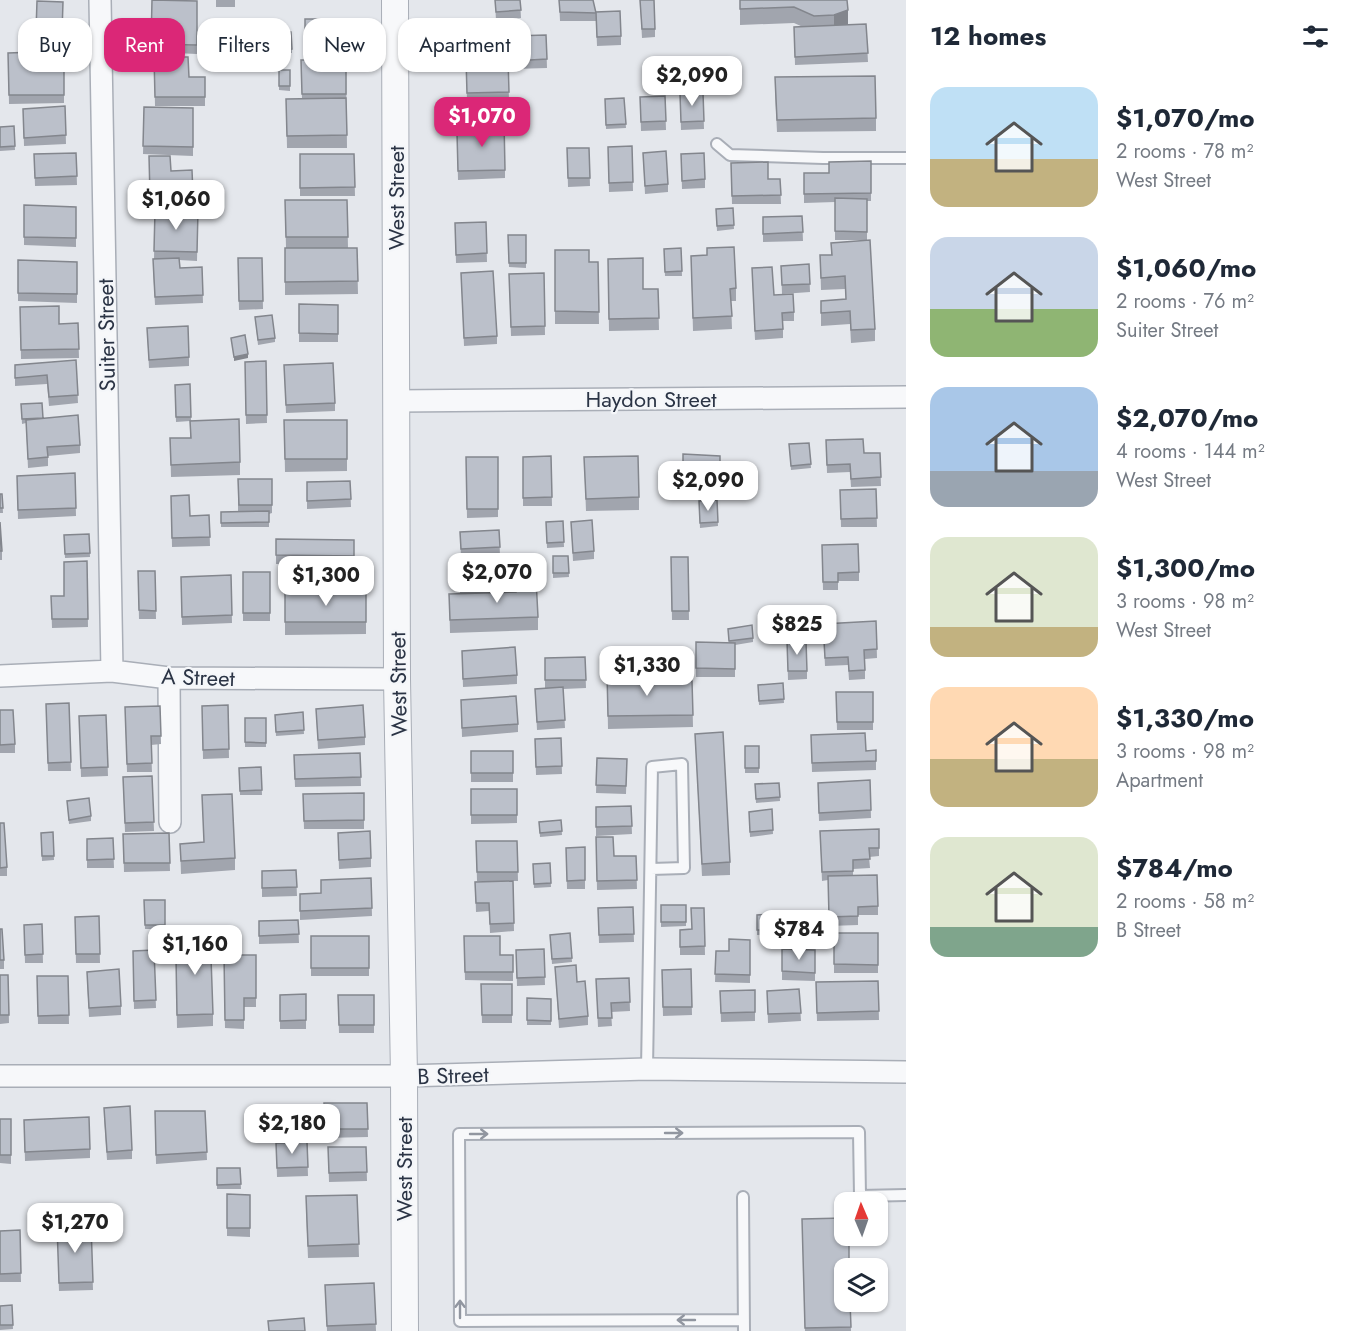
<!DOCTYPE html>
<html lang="en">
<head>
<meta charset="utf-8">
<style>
	:root { --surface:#fff; --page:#f2f2f3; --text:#1f2937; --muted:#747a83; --accent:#db2777 }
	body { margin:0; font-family:Jost,sans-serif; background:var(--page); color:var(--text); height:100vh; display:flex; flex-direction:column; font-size:22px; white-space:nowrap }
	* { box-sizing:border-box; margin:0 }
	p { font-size:20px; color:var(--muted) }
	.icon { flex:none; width:33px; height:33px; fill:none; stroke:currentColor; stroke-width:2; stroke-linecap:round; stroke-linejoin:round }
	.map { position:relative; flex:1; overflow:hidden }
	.details { display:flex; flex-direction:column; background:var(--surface); width:450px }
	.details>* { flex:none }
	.hud { position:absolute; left:18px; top:18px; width:570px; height:54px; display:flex; gap:12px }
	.needle { width:39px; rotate:358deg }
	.fabs { position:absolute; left:834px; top:1192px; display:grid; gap:12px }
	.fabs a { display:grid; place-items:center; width:54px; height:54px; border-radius:12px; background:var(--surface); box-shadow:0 2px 4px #0004; font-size:30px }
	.price { position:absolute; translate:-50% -51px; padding:0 14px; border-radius:12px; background:#fff; color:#222; font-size:20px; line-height:39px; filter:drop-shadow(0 2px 3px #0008) }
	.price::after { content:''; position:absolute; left:50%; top:36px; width:18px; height:14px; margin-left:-9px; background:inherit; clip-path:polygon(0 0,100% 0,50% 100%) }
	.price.active { background:var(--accent); color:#fff }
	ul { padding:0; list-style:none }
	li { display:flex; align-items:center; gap:18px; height:150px; padding:0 24px }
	li span { display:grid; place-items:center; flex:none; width:168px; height:120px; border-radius:18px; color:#555 }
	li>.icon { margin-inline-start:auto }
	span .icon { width:72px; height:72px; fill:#fffc; stroke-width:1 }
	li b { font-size:26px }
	h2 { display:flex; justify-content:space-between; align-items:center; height:72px; padding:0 24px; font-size:26px }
	.tag { padding:0 21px; border-radius:18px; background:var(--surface); box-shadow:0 2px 4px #0004; font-size:21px; line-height:54px }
	.tag.active { background:var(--accent); color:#fff }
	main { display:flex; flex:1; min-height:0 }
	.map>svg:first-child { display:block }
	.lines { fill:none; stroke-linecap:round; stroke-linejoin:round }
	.service-casing { stroke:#a9aeb7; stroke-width:14 }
	.minor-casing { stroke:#a9aeb7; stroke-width:24 }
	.tertiary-casing { stroke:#a9aeb7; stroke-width:28 }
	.service { stroke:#f7f8fa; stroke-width:10 }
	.minor { stroke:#f7f8fa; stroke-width:21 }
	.tertiary { stroke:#f7f8fa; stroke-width:26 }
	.wall { fill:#a1a5ae }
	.shaded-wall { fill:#83868d }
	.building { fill:#bbc0ca; stroke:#83868d; stroke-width:1.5 }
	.oneway { stroke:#9196a0 }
	.labels { text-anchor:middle; stroke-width:4.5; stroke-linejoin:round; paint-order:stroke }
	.street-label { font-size:22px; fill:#2b3445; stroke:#f4f6f9 }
</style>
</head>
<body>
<main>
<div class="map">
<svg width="906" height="1331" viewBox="0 0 906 1331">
	<rect width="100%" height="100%" fill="#e4e7ec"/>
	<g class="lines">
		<g class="service-casing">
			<path id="service" d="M717,144L730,155L823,158H906
				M647,1069L652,767L682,764L684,868L651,869
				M743,1197L744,1331
				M744,1320L460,1321L459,1134L859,1132L860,1196L906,1195"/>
		</g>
		<g class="minor-casing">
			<path id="minor" d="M100,0L112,671
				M396,401L906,397
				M0,676L112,671L169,678L397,679
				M169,678L170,822
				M0,1076H404L647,1069L906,1072"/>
		</g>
		<g class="tertiary-casing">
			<path id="tertiary" d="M395,0L397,679L404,1076L405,1331"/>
		</g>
		<use href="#service" class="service"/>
		<use href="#minor" class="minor"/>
		<use href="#tertiary" class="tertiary"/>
	</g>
	<path class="wall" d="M152,0L197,1V54L151,52Z
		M216,0H235V7H216Z
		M495,0H520L521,18L496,21Z
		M559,0L596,13L621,36V45L597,46L596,21H560Z
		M640,0L655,29V37L642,38Z
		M740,0H847L848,25L866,24L868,62L795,65L794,27H803L794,23L740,25Z
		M37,1L63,2L62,42L36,40Z
		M305,19H352V53L305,54Z
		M263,32H291L292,53L264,54Z
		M546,35L547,68L513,69L512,36Z
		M8,53L36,70L64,69V103L9,104Z
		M154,57L189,77H205V106H155Z
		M508,58L509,101L467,102L466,59Z
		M301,60H346L347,148H287L286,99H302Z
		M279,70H290V91L279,90Z
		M775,90L876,118V131L777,132Z
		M703,93L704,129L681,130L680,94Z
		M665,96L666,130L641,131L640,97Z
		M624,98L626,128L606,129L605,99Z
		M65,106L66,144L24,146L23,109Z
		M144,107L193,108V156L143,154Z
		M14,126L15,150L0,151V127Z
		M457,133L505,170V178L458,180Z
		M632,146L633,191L609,192L608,147Z
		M567,148H589L590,186L568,187Z
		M76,153L77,185L35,186L34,154Z
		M643,153L668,184V192L645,194Z
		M300,154H354L355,196H300Z
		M681,154L705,179V188L682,189Z
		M149,156L193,194V203L150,204Z
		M871,161V201H867V240H835V202L804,203V173H829Z
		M731,163L768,179H780L781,204H732Z
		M285,200H347L348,248H357L358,294L285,295V248H286Z
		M24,205L76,207V247L24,245Z
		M733,208L734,229L717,231L716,209Z
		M155,210L198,211L197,261L179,260L180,268L202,267L203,303L155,305L153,267L154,259Z
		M802,216L803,241L763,242V217Z
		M486,222L487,262L456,263L455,223Z
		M508,235H526V268L509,267Z
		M831,243L875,329V341L851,343L850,324L821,326V301L846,299L845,289L821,290L820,255H831Z
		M681,248L682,276H665L664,249Z
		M707,248L736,288V301H731L732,329L693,331L691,256L707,255Z
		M555,250L589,262H598L599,324H555Z
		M238,258H262L263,309L239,310Z
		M608,259L643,289H658L659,330L609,331Z
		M18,260L77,262V303L18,301Z
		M809,264L810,292L782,294L781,266Z
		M752,268L774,295L794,312V321H783V338L755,340Z
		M461,273L497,336V344L464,346Z
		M544,273L545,335L511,336L509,274Z
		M299,304L338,305V342H299Z
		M20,307L59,324L78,323L79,358L21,359Z
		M255,317L275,338V342L258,345Z
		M147,328L189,357V366L149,368Z
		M76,360L78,403L49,406L47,384L15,386V365Z
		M266,361L267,423L246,424L245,362Z
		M284,365L335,403V411L286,413Z
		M190,384L191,420L240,462V475L171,477L170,438H190V421L176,422L175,385Z
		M21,404L80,445V453L48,456V466L28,468L26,423L22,424Z
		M284,420H347V471L285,472Z
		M826,440L864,453H880L881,486L851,487L850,472L827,473Z
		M809,443L811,468L791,470L789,444Z
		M683,454L720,456V497L683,496Z
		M551,456L552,506H523V457Z
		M466,457H498V517L467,518Z
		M584,457L639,497V510L586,511Z
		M75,473L76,516L18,519L17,476Z
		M238,479H272V513L269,514V527H221V512H238Z
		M350,481L351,507L307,509V482Z
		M876,489L877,527H841L840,490Z
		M0,494H2L3,513H0Z
		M171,496L190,516L209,515L210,546L172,547Z
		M717,500L718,526L700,528L699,501Z
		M563,521L564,547L547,548L546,522Z
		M0,522L2,551V560H0Z
		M571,522L594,551V559L573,561Z
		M499,530L500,556L461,558L460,532Z
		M89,534L90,557L65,558L64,535Z
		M276,539L354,540V565L276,564Z
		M822,545L859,572V581H838V590H823Z
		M553,556H568L569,577L553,578Z
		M671,557H688L689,620H672Z
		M87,561L88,627L52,628L51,596H64Z
		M459,567L500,589V592L538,617V630L450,633L449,594H460Z
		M138,571H155L156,619H139Z
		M243,572H270V621H243Z
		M231,575L232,623L182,625L181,577Z
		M285,592H366V634L285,635Z
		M876,621L877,658L865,659V679L849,680L848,665L825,666L823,624Z
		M728,629L753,638V642L735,645V677H696V642L729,643Z
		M787,641L807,671V679L788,680Z
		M462,651L517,675V684L463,687Z
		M585,657L586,688L563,689L565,728L537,730L535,689L545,688V658Z
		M607,672L636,682L692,681L693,727L608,729Z
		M783,683L784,703L759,705L758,685Z
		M836,692H873V730H837Z
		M461,700L518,724V732L462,737Z
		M69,703L71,771H48L46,704Z
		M228,705L229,758L203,759L202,706Z
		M160,706L161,744L151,745L152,772H127L125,707Z
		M316,709L365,737V745L318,749Z
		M0,710L15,744V753H0Z
		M303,712L304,734L276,736L275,715Z
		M106,715L108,776L81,777L79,716Z
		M245,718H266V747H245Z
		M695,734L730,862V875L702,876Z
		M811,735L866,751L876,750V770L812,772Z
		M561,738L562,774L536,775L535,739Z
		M745,746H759V773H745Z
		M471,751H513V782H471Z
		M360,753L361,786L295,787L294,755Z
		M597,758L627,759L626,794L596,793Z
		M261,767L262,795H240L239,768Z
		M152,776L154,831L125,832L123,777Z
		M870,780L871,818L819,821L818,783Z
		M779,783L780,801L756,803L755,784Z
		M471,789H517V823L471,824Z
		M364,793V829H304L303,794Z
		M202,795L235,858V870L181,874L180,844L204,842Z
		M67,801L91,816V821L69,824Z
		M631,806L632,834L596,836V807Z
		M772,809L773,834L750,837L749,812Z
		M561,820L562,835L540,837L539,822Z
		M0,823L7,867V876H0Z
		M879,829V856L869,857L870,868L853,869V875L878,906V915H858V925L829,926L828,880L822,881L820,831Z
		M53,832L54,860L42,861L41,833Z
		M169,833L170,871L124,872L123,834Z
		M338,833L371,858V867L339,869Z
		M596,837L614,856H636L637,889L597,890Z
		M113,838L114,868H87V839Z
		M476,841H517L518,881H477Z
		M585,847V889H567L566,848Z
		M550,863L551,887L534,888L533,864Z
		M296,870L297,896L262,897V871Z
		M371,878L372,916L300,920V894L321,893Z
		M513,881L514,931L490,933L489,911L476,912L475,882Z
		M144,900H165V929H145Z
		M661,905H686V926L661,927Z
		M633,907L634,942L599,943L598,908Z
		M704,908L705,955H680V930L691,929Z
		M775,914L776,934L757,935V915Z
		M99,916L100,963H76L75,917Z
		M298,920L299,943L259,944V921Z
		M42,924L43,963H25L24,925Z
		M0,929L4,960V969H0Z
		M570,933L572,962L552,964L550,935Z
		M834,933L878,965V973H834Z
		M311,936H369V976H311Z
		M464,936L500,955H513V981L465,980Z
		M750,940V983L715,982L716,951H729Z
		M544,949L545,985L517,986L516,950Z
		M782,949L815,950V981L782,980Z
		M154,950L156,1008L134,1009L133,951Z
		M224,955H256V1007H244V1029L225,1028Z
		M187,958L213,1014V1026L177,1028L176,971Z
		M555,967L588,1016V1025L559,1028Z
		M691,969L692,1015L663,1016L662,970Z
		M0,975H8L9,1023L0,1024Z
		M37,976H68L69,1024H38Z
		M629,978L630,1011L611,1012L612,1026L598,1027L596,979Z
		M87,980L121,1006V1015L89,1017Z
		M878,981L879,1020L817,1021L816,982Z
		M481,984H512V1023H482Z
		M799,989L801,1021L768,1023L767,991Z
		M755,990V1021L721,1022L720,991Z
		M306,994V1029H280V995Z
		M338,995H374V1033H339Z
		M527,998L551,999V1025H527Z
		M324,1103H367L368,1137L324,1138Z
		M294,1110V1127L279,1128L278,1111Z
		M155,1111H205L207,1160L156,1164Z
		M104,1116L132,1150V1159L107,1160Z
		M0,1119H11V1164L0,1163Z
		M24,1120L90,1149V1158L25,1161Z
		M307,1142L308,1176L277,1177L276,1143Z
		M328,1147H366L367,1181L329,1182Z
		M217,1168H240L241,1189H217Z
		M227,1194L250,1195V1237L227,1236Z
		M357,1195L359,1257L308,1258L306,1209Z
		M802,1219L850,1302L851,1331H805Z
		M57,1225H91L93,1290L59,1291Z
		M20,1230L21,1282H0V1231Z
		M374,1283L376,1331H327L325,1285Z
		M12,1305L13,1329L0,1330V1306Z"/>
	<path class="shaded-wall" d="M848,10V26L834,31V15Z
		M248,354V358L234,361V357Z"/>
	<path class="building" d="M152,0L197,1V45L151,44Z
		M495,0H520L521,10L496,12Z
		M559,0H593L596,13L560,12Z
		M640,0H654L655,29H642Z
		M740,0H847L848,10L834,15L814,16L794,7L740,9Z
		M37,1L63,2L62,33L36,31Z
		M620,11L621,36L597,37L596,12Z
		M305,19H352V44L305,45Z
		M866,24L868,53L795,57L794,27Z
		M263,32H291L292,49L264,50Z
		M546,35L547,59L513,61L512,36Z
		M35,52L36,70L64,69V95H9L8,53Z
		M154,57H188L189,77H205V97H155Z
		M508,58L509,92L467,93L466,59Z
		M301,60H346V94H302Z
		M279,70H290V86H279Z
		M875,76L876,118L777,120L775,77Z
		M703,93L704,121L681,122L680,94Z
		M665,96L666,121L641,122L640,97Z
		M346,98L347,135L287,136L286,99Z
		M624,98L626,124L606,125L605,99Z
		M65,106L66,135L24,138L23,109Z
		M144,107L193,108V147L143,146Z
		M504,121L505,170L458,171L457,133H478V122Z
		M14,126L15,146L0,147V127Z
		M632,146L633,182L609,183L608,147Z
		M567,148H589L590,178H568Z
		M666,151L668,184L645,186L643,153Z
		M76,153L77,176L35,178L34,154Z
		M704,153L705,179L682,181L681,154Z
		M300,154H354L355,187L300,188Z
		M149,156H170L171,171L192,170L193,194L150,196Z
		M871,161V193L804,194V173H829V162Z
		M768,162V179H780L781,195L732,196L731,163Z
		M835,198L867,199V232L835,231Z
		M285,200H347L348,237H286Z
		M24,205L76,207V238L24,237Z
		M733,208L734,225L717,226L716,209Z
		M155,210L198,211L197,252L154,251Z
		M802,216L803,232L763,234V217Z
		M486,222L487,253L456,255L455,223Z
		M508,235H526V263H509Z
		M870,240L875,329L851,330L850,311L821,313V301L846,299L845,276L821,278L820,255H832L831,243Z
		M734,247L736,288L730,289L732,316L693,318L691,256L707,255V248Z
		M285,248H357L358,281L285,282Z
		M681,248L682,271L665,272L664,249Z
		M555,250H589V262H598L599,312L555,311Z
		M179,258L180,268L202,267L203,295L155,297L153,259Z
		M238,258H262L263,301H239Z
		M643,258V289H658L659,318L609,319L608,259Z
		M18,260L77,262V294L18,293Z
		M809,264L810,284L782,285L781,266Z
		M772,267L774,295L793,294L794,312L782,313L783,329L755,331L752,268Z
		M493,271L497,336L464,338L461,273Z
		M544,273L545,326L511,327L509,274Z
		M299,304L338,305V334L299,333Z
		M59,306V324L78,323L79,349L21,350L20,307Z
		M272,315L275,338L258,340L255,317Z
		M188,326L189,357L149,360L147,328Z
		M245,335L248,354L234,357L231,338Z
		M76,360L78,395L49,397L47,375L15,378V365Z
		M266,361L267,415H246L245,362Z
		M333,363L335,403L286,405L284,365Z
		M190,384L191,417H176L175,385Z
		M42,403L43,418L22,419L21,404Z
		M78,415L80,445L47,447L48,457L28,459L26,420Z
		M239,419L240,462L171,465L170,438H191L190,421Z
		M284,420H347V459H285Z
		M863,439L864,453H880L881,477L851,479L850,464L827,465L826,440Z
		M809,443L811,464L791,466L789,444Z
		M683,454L720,456V489L683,487Z
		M551,456L552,497L523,498V457Z
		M638,456L639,497L586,499L584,457Z
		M466,457H498V509H467Z
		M75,473L76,508L18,510L17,476Z
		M238,479H272V505H239Z
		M350,481L351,499L307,501V482Z
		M876,489L877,518L841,519L840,490Z
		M0,494H2L3,508H0Z
		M189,495L190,516L209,515L210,537L172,538L171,496Z
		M717,500L718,522L700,523L699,501Z
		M269,511V522L221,523V512Z
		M592,520L594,551L573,553L571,522Z
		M563,521L564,542L547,543L546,522Z
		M0,522L2,551H0Z
		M499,530L500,547L461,549L460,532Z
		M89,534L90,553L65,554L64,535Z
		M276,539L354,540V556L276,555Z
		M858,544L859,572L838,573V582H823L822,545Z
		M553,556H568L569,573H553Z
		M671,557H688L689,611H672Z
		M87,561L88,619H52L51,596H64V562Z
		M499,566L500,589L460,590L459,567Z
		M138,571H155L156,611L139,610Z
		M243,572H270V613H243Z
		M231,575L232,615L182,617L181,577Z
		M516,579H536L538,617L450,620L449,594L516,592Z
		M285,592H366V622H285Z
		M876,621L877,649L864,650L865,670L849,671L848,657L825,658L823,624Z
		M752,625L753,638L729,641L728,629Z
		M787,641H806L807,671H788Z
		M696,642L735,643V669L696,668Z
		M515,647L517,675L463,679L462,651Z
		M585,657L586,680H545V658Z
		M607,672H635L636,682L692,681L693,715L608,716Z
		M783,683L784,699L759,701L758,685Z
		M563,687L565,720L537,722L535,689Z
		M836,692H873V722H837Z
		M516,696L518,724L462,728L461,700Z
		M69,703L71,762L48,763L46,704Z
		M228,705L229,749L203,750L202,706Z
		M363,705L365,737L318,740L316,709Z
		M160,706L161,736H151L152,763L127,764L125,707Z
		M0,710H13L15,744L0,745Z
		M303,712L304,730L276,732L275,715Z
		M106,715L108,767L81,768L79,716Z
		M245,718H266V743L245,742Z
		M723,732L730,862L702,864L695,734Z
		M865,733L866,751L876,750V761L812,763L811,735Z
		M561,738L562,766L536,767L535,739Z
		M745,746H759V768H745Z
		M471,751H513V773H471Z
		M360,753L361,777L295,779L294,755Z
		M597,758L627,759L626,786L596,785Z
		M261,767L262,790L240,791L239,768Z
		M152,776L154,822L125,823L123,777Z
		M870,780L871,810L819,813L818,783Z
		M779,783L780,797L756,799L755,784Z
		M471,789H517V815H471Z
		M364,793V820L304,821L303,794Z
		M232,794L235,858L181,861L180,844L204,842L202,795Z
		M89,798L91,816L69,820L67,801Z
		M631,806L632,826L596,827V807Z
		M772,809L773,830L750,832L749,812Z
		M561,820L562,831L540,833L539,822Z
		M0,823H4L7,867L0,868Z
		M879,829V848H869L870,859L853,860V871L822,872L820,831Z
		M370,831L371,858L339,860L338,833Z
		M53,832L54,856H42L41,833Z
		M169,833L170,863H124L123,834Z
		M596,837H613L614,856H636L637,880L597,881Z
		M113,838L114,859L87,860V839Z
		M476,841H517L518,872H477Z
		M585,847V880L567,881L566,848Z
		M550,863L551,883L534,884L533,864Z
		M296,870L297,887L262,888V871Z
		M877,875L878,906L858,907V916L829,917L828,876Z
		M371,878L372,908L300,911V894L321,893V880Z
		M513,881L514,923L490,924L489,903H476L475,882Z
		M144,900H165V925H145Z
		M661,905H686V922H661Z
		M633,907L634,934L599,935L598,908Z
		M691,908H704L705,946L680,947V930L692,929Z
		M775,914L776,930H757V915Z
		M99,916L100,954H76L75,917Z
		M298,920L299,934L259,936V921Z
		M42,924L43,954L25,955L24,925Z
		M0,929H2L4,960H0Z
		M210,929L213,1014L177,1015L176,958H187V930Z
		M570,933L572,958L552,959L550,935Z
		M834,933H878V965L834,964Z
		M311,936H369V968H311Z
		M464,936H500V955H513V972H465Z
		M729,939L750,940V975L715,974L716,951H729Z
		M544,949L545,977L517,978L516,950Z
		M782,949L815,950V973L782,971Z
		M154,950L156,1000L134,1001L133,951Z
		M224,955H256V998H244V1020H225Z
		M576,965L577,982L585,981L588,1016L559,1019L555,967Z
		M119,969L121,1006L89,1008L87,972Z
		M691,969L692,1007H663L662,970Z
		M0,975H8L9,1015H0Z
		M37,976H68L69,1015L38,1016Z
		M629,978L630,1002L611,1003L612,1018H598L596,979Z
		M878,981L879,1011L817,1013L816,982Z
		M481,984H512V1015H482Z
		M799,989L801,1013L768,1014L767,991Z
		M755,990V1012L721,1013L720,991Z
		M306,994V1020L280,1021V995Z
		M338,995H374V1025H339Z
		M527,998L551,999V1021L527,1020Z
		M324,1103H367L368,1129H324Z
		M130,1106L132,1150L107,1152L104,1108Z
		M294,1110V1123L279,1124L278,1111Z
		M155,1111H205L207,1152L156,1155Z
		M89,1117L90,1149L25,1152L24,1120Z
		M0,1119H11V1155H0Z
		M307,1142L308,1167L277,1168L276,1143Z
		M328,1147H366L367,1172L329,1173Z
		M217,1168H240L241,1184L217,1185Z
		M227,1194L250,1195V1228H227Z
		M357,1195L359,1244L308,1246L306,1196Z
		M844,1218V1236H849V1269H844V1302H850L851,1327L805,1328L802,1219Z
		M57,1225H91L93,1282L59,1283Z
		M20,1230L21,1273L0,1274V1231Z
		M374,1283L376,1324L327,1326L325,1285Z
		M12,1305L13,1325H0V1306Z
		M304,1318L305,1331H269L268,1321Z"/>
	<defs><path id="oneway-shaft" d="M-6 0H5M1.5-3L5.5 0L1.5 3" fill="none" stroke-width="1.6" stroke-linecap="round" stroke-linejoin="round" transform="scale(1.5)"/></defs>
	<g class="oneway">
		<use href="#oneway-shaft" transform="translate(674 1133)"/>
		<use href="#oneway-shaft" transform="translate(479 1134)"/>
		<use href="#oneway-shaft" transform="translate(460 1309) rotate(-90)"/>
		<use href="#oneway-shaft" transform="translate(686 1320) rotate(180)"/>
	</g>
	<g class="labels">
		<g class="street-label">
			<text transform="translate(396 198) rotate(-90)" y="8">West Street</text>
			<text transform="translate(106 335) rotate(-91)" y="8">Suiter Street</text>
			<text x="651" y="407">Haydon Street</text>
			<text transform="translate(198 677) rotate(2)" y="8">A Street</text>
			<text transform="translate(398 684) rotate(-91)" y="8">West Street</text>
			<text transform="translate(453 1075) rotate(-2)" y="8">B Street</text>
			<text transform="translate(404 1169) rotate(-90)" y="8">West Street</text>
		</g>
	</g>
</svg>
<div class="fabs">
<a><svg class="needle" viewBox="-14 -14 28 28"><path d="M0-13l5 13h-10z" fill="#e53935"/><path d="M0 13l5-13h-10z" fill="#747a83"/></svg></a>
<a><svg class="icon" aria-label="layers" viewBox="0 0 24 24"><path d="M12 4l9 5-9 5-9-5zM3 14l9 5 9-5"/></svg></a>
</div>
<b class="price" style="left:692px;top:107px">$2,090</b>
<b class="price active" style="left:482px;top:148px">$1,070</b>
<b class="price" style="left:176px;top:231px">$1,060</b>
<b class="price" style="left:708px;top:512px">$2,090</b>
<b class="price" style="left:497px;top:604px">$2,070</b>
<b class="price" style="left:326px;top:607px">$1,300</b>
<b class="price" style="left:797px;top:656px">$825</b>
<b class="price" style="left:647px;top:697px">$1,330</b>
<b class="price" style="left:799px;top:961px">$784</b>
<b class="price" style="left:195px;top:976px">$1,160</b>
<b class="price" style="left:292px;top:1155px">$2,180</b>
<b class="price" style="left:75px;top:1254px">$1,270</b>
<div class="hud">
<a class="tag">Buy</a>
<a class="tag active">Rent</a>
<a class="tag">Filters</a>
<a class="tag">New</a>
<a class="tag">Apartment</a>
</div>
</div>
<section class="details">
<h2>12 homes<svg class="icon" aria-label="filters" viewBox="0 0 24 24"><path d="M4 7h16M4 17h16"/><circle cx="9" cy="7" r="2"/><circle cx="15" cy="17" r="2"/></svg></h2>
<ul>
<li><span style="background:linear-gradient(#bfe0f5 60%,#c2b280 0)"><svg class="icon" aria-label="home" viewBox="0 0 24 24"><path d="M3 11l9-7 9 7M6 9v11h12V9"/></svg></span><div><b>$1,070/mo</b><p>2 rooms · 78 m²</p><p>West Street</p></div></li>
<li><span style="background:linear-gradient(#c9d6e8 60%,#8fb573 0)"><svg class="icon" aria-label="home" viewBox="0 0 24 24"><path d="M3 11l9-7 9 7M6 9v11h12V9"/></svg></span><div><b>$1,060/mo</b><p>2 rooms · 76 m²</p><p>Suiter Street</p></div></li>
<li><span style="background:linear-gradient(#a9c7e8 70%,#9aa5b1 0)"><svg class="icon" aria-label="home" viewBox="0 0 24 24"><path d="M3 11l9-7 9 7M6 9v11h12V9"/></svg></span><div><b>$2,070/mo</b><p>4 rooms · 144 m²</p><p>West Street</p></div></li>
<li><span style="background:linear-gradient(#dfe7d0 75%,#c2b280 0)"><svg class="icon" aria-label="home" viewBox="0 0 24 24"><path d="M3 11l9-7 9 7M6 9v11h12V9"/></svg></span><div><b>$1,300/mo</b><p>3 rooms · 98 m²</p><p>West Street</p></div></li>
<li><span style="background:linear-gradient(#ffd9b3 60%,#c2b280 0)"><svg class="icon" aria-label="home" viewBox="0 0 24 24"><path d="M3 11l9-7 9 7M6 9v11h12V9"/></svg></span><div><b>$1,330/mo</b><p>3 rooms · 98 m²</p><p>Apartment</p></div></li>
<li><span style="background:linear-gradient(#dfe7d0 75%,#7fa58c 0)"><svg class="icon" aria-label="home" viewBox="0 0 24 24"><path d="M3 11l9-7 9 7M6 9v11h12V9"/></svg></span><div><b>$784/mo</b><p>2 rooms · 58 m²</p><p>B Street</p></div></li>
</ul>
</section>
</main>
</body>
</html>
